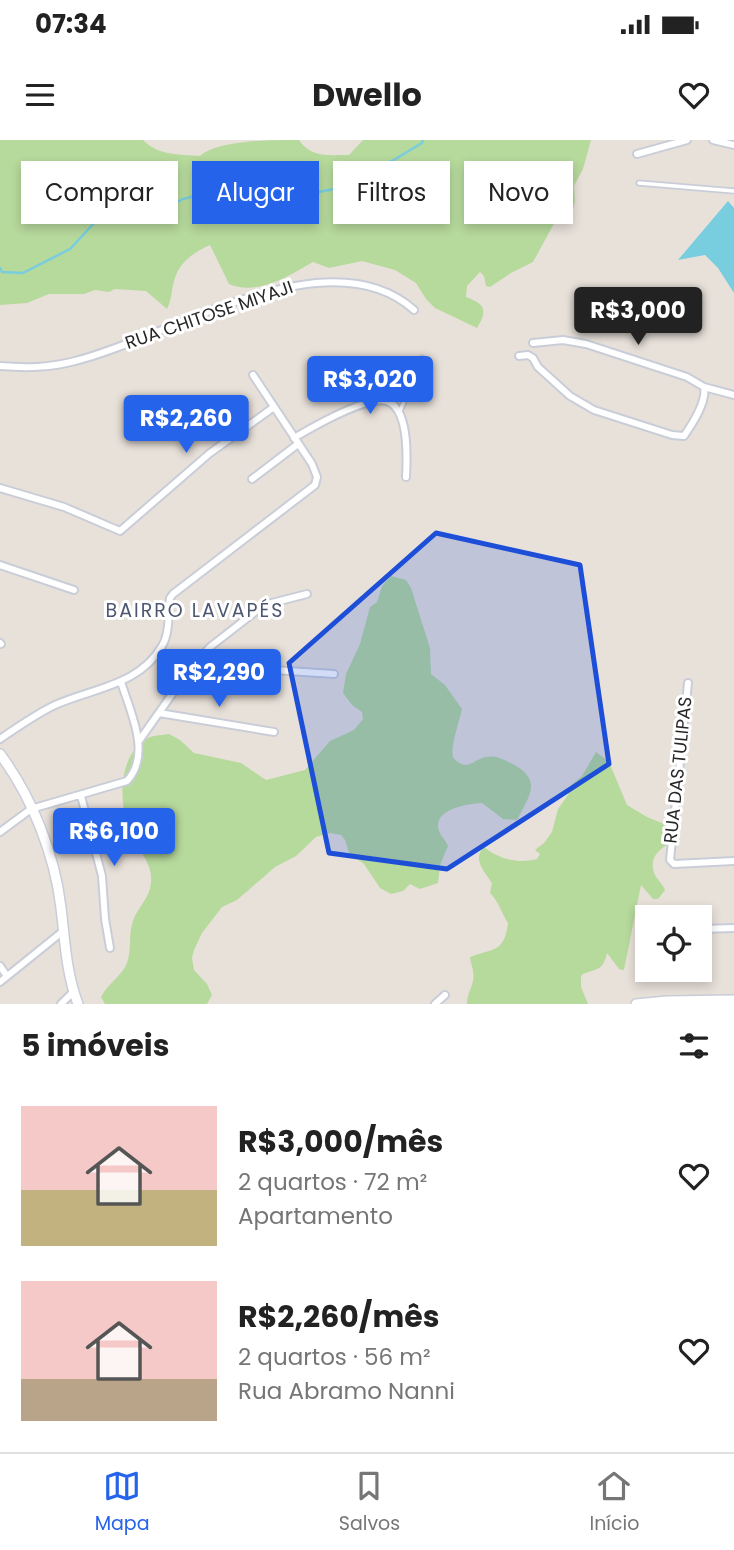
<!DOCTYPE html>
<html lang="pt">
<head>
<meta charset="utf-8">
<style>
	:root { --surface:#fff; --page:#f2f2f2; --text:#222; --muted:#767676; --line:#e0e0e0; --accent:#2563eb }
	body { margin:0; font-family:Poppins,sans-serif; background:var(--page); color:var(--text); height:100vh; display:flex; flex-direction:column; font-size:26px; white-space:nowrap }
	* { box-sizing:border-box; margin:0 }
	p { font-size:23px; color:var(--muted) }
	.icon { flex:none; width:38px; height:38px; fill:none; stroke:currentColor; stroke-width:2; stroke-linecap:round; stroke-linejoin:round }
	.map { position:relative; height:864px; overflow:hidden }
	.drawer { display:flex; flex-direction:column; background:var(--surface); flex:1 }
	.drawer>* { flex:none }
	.banner { position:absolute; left:21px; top:21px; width:693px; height:63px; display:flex; gap:14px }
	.tools { position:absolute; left:635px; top:765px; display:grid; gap:14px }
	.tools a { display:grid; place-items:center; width:77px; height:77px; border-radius:0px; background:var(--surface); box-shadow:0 4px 10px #0003; font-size:35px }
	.price { position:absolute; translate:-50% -60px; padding:0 16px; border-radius:7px; background:var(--accent); color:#fff; font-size:23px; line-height:46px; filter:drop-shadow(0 2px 4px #0008) }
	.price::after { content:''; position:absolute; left:50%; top:42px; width:21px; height:16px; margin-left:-10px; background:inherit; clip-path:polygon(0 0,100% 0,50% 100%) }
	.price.selected { background:#222; color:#fff }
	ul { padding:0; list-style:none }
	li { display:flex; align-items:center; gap:21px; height:175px; padding:0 21px }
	li span { display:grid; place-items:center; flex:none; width:196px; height:140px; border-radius:0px; color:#555 }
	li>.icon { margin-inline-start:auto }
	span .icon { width:84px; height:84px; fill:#fffc; stroke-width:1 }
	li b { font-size:30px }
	h2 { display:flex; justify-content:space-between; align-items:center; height:84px; padding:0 21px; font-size:30px }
	.pill { padding:0 24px; border-radius:0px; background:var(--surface); box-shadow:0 4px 10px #0003; font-size:24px; line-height:63px }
	.pill.selected { background:var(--accent); color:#fff }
	.status { display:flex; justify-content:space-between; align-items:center; height:49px; padding:0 35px; background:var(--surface); direction:ltr }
	.status svg { height:19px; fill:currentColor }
	header { display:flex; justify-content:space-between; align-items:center; height:91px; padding:0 21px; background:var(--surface); font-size:32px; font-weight:700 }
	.tab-bar { display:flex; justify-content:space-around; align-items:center; height:98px; border-top:2px solid var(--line); background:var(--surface); font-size:19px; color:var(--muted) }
	.tab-bar a { display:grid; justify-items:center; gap:4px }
	.tab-bar .selected { color:var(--accent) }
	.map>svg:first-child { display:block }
	.green { fill:#b6d99c }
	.water { fill:#78cddf }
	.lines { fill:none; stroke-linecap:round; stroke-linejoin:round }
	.stream { stroke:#78cddf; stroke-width:2.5 }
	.service-casing { stroke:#c9cdd8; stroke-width:7 }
	.minor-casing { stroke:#c9cdd8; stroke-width:10 }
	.secondary-casing { stroke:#c9cdd8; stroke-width:12 }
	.service { stroke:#fff; stroke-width:3.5 }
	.minor { stroke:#fff; stroke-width:6 }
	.secondary { stroke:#fff; stroke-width:9 }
	.marked { fill:#1d4ed8; fill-opacity:0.2; stroke:#1d4ed8; stroke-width:5; stroke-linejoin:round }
	.labels { text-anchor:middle; stroke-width:6; stroke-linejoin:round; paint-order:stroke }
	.street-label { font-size:18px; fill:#272727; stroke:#fff }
	.neighbourhood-label { font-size:19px; letter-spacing:2px; fill:#4d5772; stroke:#fff }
</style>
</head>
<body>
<div class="status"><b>07:34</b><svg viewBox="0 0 49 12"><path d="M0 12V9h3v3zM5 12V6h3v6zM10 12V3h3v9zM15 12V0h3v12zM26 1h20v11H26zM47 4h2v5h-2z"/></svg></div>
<header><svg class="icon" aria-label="menu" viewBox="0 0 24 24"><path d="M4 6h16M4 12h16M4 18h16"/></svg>Dwello<svg class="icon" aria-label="heart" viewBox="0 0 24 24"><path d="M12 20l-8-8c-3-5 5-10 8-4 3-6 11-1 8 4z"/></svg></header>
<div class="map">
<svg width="734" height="864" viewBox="0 0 734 864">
	<rect width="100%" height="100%" fill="#e8e1da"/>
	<path class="green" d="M0,0H143C159,16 178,14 200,16C219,0 270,0 299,0C311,18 329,15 349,15L363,0H591L583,29L574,46L575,61L573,70L562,74L557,78L533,122L511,133L490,147L486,146L484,136L480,132L467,146L466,157C485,164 488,170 477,188L435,168L426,159L416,143L395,130L362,121L329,128L313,122C289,136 257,156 229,144L210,105C194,112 179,122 174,141C171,151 172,159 167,169L146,151L115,149L109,152L95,150L84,154H49L27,163L0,165Z
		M391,436L406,440L411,448L430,508L431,534L445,545L462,569C460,579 450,608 453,617C455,621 462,625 466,625C473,624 479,618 486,617C497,615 501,619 511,623C544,640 529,656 517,680L503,679L482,663C467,664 432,669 439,691C441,697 446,700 448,706L440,725L438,743L420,749L410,744L403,751L391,754L380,748L364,724L349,713L345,700L341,695L330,693L316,697L296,716L275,727L237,760L222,767L202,793L194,810L192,818L194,830L207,844L212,855L207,864H105L101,857C107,844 121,837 127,823C132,810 128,795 133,781C137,768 150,758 151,743C153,720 136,710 129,690C119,661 117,616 148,598C154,595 163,595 169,594L180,600L194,613L241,623L266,640L305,630L330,601L354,590L363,579L362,572L352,565L343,553L346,534L360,504L370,467L377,462L382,446Z
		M596,612L609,622L627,665L647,677L669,686L672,702C658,709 648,719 655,735C658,741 663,744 665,750L658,759H653L641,745L624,830L619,829L607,813C603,830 599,828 583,834L581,836V847L588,864H467C467,854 471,850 473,841C475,832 471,826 470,817C494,808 504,813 508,783C502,774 498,760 490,753L492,743C484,731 472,719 484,707C498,719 519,724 537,719L540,714L535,710L544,703L552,692L558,669L568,655L570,646L582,636Z"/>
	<path class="water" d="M728,61L734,68V153L718,128L705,115L678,120Z"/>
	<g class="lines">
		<path class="stream" d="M0,128L2,132L23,133L70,109L109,67L147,77L183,59L207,53L233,58L260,68L287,69L299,56L334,49L352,36L392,21L422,3L423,0"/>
		<g class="service-casing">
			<path id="service" d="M639,43L734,51
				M400,271L422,218"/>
		</g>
		<g class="minor-casing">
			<path id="minor" d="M713,0L734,5
				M637,14L687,0
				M533,203L563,200L586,204L687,237L704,247L734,255
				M519,216L528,215L533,218L538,227L570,256L594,270L672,295L684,296C693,283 707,262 704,247
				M0,226C26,228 49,228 75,221C169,198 328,93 414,170
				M294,298C311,288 374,251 391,263C409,275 407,318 406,337
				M252,339L298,304
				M0,348L64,367L120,391L210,313L274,267
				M0,425L74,450
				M0,503L1,504
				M194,525L334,534
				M688,543L670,720L674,724L734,721
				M159,573L274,592
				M0,599C18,587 36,574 55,565C93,548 140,545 162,506C170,493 168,473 170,458L173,454L315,345L317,337L312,324L253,235
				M139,601L187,533L210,507L264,465L307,454
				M81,656L102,736L105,779L110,808
				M0,692L31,669L127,641C152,614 130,571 121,542
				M700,789L734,788
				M644,791H648
				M0,826L7,836
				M0,842L62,792
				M61,864L73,852
				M435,864L445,855"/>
		</g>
		<g class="secondary-casing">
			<path id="secondary" d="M0,614C32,657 55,715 61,768C65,800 66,833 78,864
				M636,864L667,861L734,860"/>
		</g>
		<use href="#service" class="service"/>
		<use href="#minor" class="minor"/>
		<use href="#secondary" class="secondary"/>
	</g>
	<path class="marked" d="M436,393L580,425L609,624L447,729L329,713L289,523Z"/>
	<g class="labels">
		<g class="street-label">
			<text transform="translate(209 175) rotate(-19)" y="6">RUA CHITOSE MIYAJI</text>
			<text transform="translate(678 630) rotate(-84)" y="6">RUA DAS TULIPAS</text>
		</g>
		<g class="neighbourhood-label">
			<text x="195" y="477">BAIRRO LAVAPÉS</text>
		</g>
	</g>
</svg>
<div class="tools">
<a><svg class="icon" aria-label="locate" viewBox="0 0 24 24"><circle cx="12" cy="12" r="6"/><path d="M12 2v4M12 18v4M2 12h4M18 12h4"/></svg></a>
</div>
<b class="price selected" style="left:638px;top:207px">R$3,000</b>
<b class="price" style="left:370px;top:276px">R$3,020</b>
<b class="price" style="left:186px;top:315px">R$2,260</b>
<b class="price" style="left:219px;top:569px">R$2,290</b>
<b class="price" style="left:114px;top:728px">R$6,100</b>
<div class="banner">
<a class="pill">Comprar</a>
<a class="pill selected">Alugar</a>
<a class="pill">Filtros</a>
<a class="pill">Novo</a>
</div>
</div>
<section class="drawer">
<h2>5 imóveis<svg class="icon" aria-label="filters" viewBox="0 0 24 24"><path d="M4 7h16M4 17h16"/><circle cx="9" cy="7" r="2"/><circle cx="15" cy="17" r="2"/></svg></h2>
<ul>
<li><span style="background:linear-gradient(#f6c9c9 60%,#c2b280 0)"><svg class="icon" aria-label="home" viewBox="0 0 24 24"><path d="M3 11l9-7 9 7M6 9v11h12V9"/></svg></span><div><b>R$3,000/mês</b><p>2 quartos · 72 m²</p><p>Apartamento</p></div><svg class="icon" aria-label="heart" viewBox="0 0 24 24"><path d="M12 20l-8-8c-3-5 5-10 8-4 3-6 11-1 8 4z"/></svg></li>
<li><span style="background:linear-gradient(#f6c9c9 70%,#b9a48a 0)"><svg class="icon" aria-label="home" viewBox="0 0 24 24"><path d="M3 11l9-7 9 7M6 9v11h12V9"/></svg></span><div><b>R$2,260/mês</b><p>2 quartos · 56 m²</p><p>Rua Abramo Nanni</p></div><svg class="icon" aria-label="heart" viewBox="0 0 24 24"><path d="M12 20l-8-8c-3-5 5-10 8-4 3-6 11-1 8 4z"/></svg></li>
</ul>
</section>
<nav class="tab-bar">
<a class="selected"><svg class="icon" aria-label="map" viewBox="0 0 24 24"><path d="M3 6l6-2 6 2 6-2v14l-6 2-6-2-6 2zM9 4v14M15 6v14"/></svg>Mapa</a>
<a><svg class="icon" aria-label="saved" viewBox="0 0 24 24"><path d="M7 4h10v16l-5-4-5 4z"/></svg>Salvos</a>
<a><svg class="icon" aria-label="home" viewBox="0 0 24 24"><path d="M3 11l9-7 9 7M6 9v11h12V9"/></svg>Início</a>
</nav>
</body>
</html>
